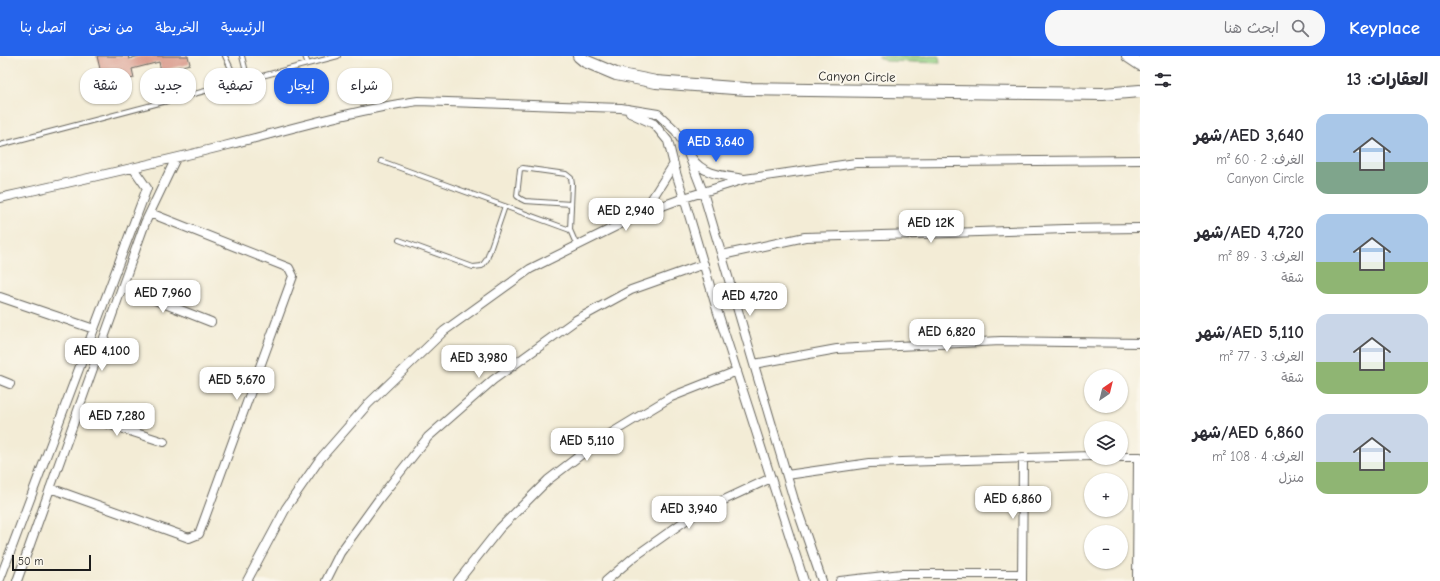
<!DOCTYPE html>
<html lang="ar">
<head>
<meta charset="utf-8">
<style>
	:root { --surface:#fff; --page:#f7f7f7; --text:#2b2b33; --muted:#7c7c81; --accent:#2563eb }
	body { margin:0; font-family:"Comic Neue","Playpen Sans Arabic",sans-serif; background:var(--page); color:var(--text); direction:rtl; height:100vh; display:flex; flex-direction:column; font-size:15px; white-space:nowrap }
	* { box-sizing:border-box; margin:0 }
	p { font-size:13px; color:var(--muted) }
	.icon { flex:none; width:22px; height:22px; fill:none; stroke:currentColor; stroke-width:2; stroke-linecap:round; stroke-linejoin:round }
	.map { position:relative; flex:1; overflow:hidden; direction:ltr }
	.sheet { display:flex; flex-direction:column; background:var(--surface); width:300px }
	.sheet>* { flex:none }
	.hud { position:absolute; left:12px; top:12px; width:380px; height:36px; direction:rtl; display:flex; gap:8px }
	.needle { width:26px; rotate:35deg }
	.fabs { position:absolute; left:1084px; top:313px; display:grid; gap:8px }
	.fabs a { display:grid; place-items:center; width:44px; height:44px; border-radius:50%; background:var(--surface); box-shadow:0 1px 3px #0004; font-size:20px }
	.scale { position:absolute; left:12px; bottom:10px; width:79px; box-sizing:border-box; padding-left:4px; border:2px solid #1c1c1c; border-top:0; font-size:11px; line-height:14px; white-space:nowrap; color:#1c1c1c; -webkit-text-stroke:3px #fbf7ec; paint-order:stroke }
	.price { position:absolute; translate:-50% -34px; padding:0 9px; border-radius:8px; background:#fff; color:#222; font-size:13px; line-height:26px; filter:drop-shadow(0 1px 2px #0008) }
	.price::after { content:''; position:absolute; left:50%; top:24px; width:12px; height:9px; margin-left:-6px; background:inherit; clip-path:polygon(0 0,100% 0,50% 100%) }
	.price.active { background:var(--accent); color:#fff }
	ul { padding:0; list-style:none }
	li { display:flex; align-items:center; gap:12px; height:100px; padding:0 12px }
	li span { display:grid; place-items:center; flex:none; width:112px; height:80px; border-radius:12px; color:#555 }
	li>.icon { margin-inline-start:auto }
	span .icon { width:48px; height:48px; fill:#fffc; stroke-width:1 }
	li b { font-size:17px }
	h2 { display:flex; justify-content:space-between; align-items:center; height:48px; padding:0 12px; font-size:17px }
	.pill { padding:0 14px; border-radius:16px; background:var(--surface); box-shadow:0 1px 3px #0004; font-size:14px; line-height:36px }
	.pill.active { background:var(--accent); color:#fff }
	header { display:flex; align-items:center; gap:24px; box-sizing:border-box; height:56px; padding:0 20px; background:var(--accent); color:#fff }
	header strong { font-size:19px }
	nav { display:flex; gap:22px; margin-inline-start:auto; font-size:14px }
	.search { width:280px; height:36px; background:var(--page); display:flex; align-items:center; gap:10px; box-sizing:border-box; padding:0 14px; border-radius:16px; color:var(--muted); font-size:15px }
	main { display:flex; flex:1; min-height:0 }
	.map>svg:first-child { display:block }
	.green { fill:#93ce82; stroke:#58754f }
	.building { fill:#d69182 }
	.lines { fill:none; stroke-linecap:round; stroke-linejoin:round }
	.lane-casing { stroke:#67655d; stroke-width:6 }
	.street-casing { stroke:#67655d; stroke-width:10 }
	.secondary-casing { stroke:#67655d; stroke-width:14 }
	.lane { stroke:#fff; stroke-width:4 }
	.street { stroke:#fff; stroke-width:8 }
	.secondary { stroke:#fff; stroke-width:12 }
	.labels { text-anchor:middle; stroke-width:4; stroke-linejoin:round; paint-order:stroke }
	.street-label { font-size:13px; fill:#1c1c1c; stroke:#fbf7ec }
</style>
</head>
<body>
<header>
<strong>Keyplace</strong>
<div class="search"><svg class="icon" aria-label="search" viewBox="0 0 24 24"><circle cx="10" cy="10" r="6"/><path d="M15 15l6 6"/></svg>ابحث هنا</div>
<nav><a>الرئيسية</a><a>الخريطة</a><a>من نحن</a><a>اتصل بنا</a></nav>
</header>
<main>
<section class="sheet">
<h2>العقارات: 13<svg class="icon" aria-label="filters" viewBox="0 0 24 24"><path d="M4 7h16M4 17h16"/><circle cx="9" cy="7" r="2"/><circle cx="15" cy="17" r="2"/></svg></h2>
<ul>
<li><span style="background:linear-gradient(#a9c7e8 60%,#7fa58c 0)"><svg class="icon" aria-label="home" viewBox="0 0 24 24"><path d="M3 11l9-7 9 7M6 9v11h12V9"/></svg></span><div><b>AED 3,640/شهر</b><p>الغرف: 2 · 60 m²</p><p>Canyon Circle</p></div></li>
<li><span style="background:linear-gradient(#a9c7e8 60%,#8fb573 0)"><svg class="icon" aria-label="home" viewBox="0 0 24 24"><path d="M3 11l9-7 9 7M6 9v11h12V9"/></svg></span><div><b>AED 4,720/شهر</b><p>الغرف: 3 · 89 m²</p><p>شقة</p></div></li>
<li><span style="background:linear-gradient(#c9d6e8 60%,#8fb573 0)"><svg class="icon" aria-label="home" viewBox="0 0 24 24"><path d="M3 11l9-7 9 7M6 9v11h12V9"/></svg></span><div><b>AED 5,110/شهر</b><p>الغرف: 3 · 77 m²</p><p>شقة</p></div></li>
<li><span style="background:linear-gradient(#c9d6e8 60%,#8fb573 0)"><svg class="icon" aria-label="home" viewBox="0 0 24 24"><path d="M3 11l9-7 9 7M6 9v11h12V9"/></svg></span><div><b>AED 6,860/شهر</b><p>الغرف: 4 · 108 m²</p><p>منزل</p></div></li>
</ul>
</section>
<div class="map">
<svg width="1140" height="525" viewBox="0 0 1140 525">
	<rect width="100%" height="100%" fill="#fbf7ec"/>
	<filter id="ink" filterUnits="userSpaceOnUse"><feTurbulence type="fractalNoise" baseFrequency=".025" numOctaves="2"/><feDisplacementMap in="SourceGraphic" scale="8" xChannelSelector="R" yChannelSelector="G"/><feConvolveMatrix kernelMatrix="1 2 1 2 8 2 1 2 1" color-interpolation-filters="sRGB"/></filter>
	<filter id="wash" filterUnits="userSpaceOnUse"><feTurbulence type="fractalNoise" baseFrequency=".012" numOctaves="4" result="noise"/><feDisplacementMap in="SourceGraphic" scale="16" xChannelSelector="R" yChannelSelector="G"/><feGaussianBlur stdDeviation="0.9" result="paint"/><feColorMatrix in="noise" values="0 0 0 0 0 0 0 0 0 0 0 0 0 0 0 0 0 1.4 0 .05"/><feComposite in="paint" operator="in"/></filter>
	<g filter="url(#wash)">
		<rect width="100%" height="100%" fill="#f3ecd6"/>
		<path class="green" d="M877,0H939L940,7L886,5Z"/>
		<g id="blocks">
			<path class="building" d="M97,0H128L129,3L139,0H188L190,8L161,15L159,6L132,13L134,22L104,30Z"/>
		</g>
	</g>
	<g filter="url(#ink)">
		<use href="#blocks" fill-opacity="0" stroke="#67655d" stroke-width="1"/>
		<g class="lines">
			<g class="lane-casing">
				<path id="lane" d="M225,0L234,19L241,21L246,16L242,0
					M305,0L308,8
					M0,89L338,0
					M381,105L570,174L577,190
					M570,174L572,128L571,122L566,118L523,112L520,113L517,140L521,143L525,145L571,148
					M399,184L473,211L482,210L487,203L505,150"/>
			</g>
			<g class="street-casing">
				<path id="street" d="M630,57L654,68L668,85L676,117L684,142L718,257L804,525
					M692,102C702,119 727,120 744,123
					M0,142C76,125 152,108 228,89C291,73 354,54 418,45L621,52L658,58L676,75L686,92L703,136L794,444L822,525
					M643,157L674,108
					M722,199L805,181L919,178L1066,173L1140,172
					M122,231L211,266
					M0,241L94,273
					M754,308L837,293L1001,285L1140,287
					M0,324L10,328
					M77,358L164,386
					M1121,401H1140
					M787,419L870,407L1091,400
					M50,432L189,482L199,478L293,220L289,212L150,157
					M0,523L147,132L133,112
					M17,525L145,167L176,102
					M247,525L286,452L320,403L368,348L444,275L530,213L643,157L684,142L745,123L856,107L1140,104
					M326,525L340,497L379,443L428,381L493,324L576,264L631,234L704,208
					M458,525L500,472L548,424L600,384L671,341L737,315
					M606,525L634,501L696,457L771,422
					M840,525L902,518H1022
					M1022,525L1023,402
					M1137,525L1138,401"/>
			</g>
			<g class="secondary-casing">
				<path id="secondary" d="M579,0L585,5L616,18L656,26L746,33L1103,38L1140,35
					M1128,0L1140,8"/>
			</g>
			<use href="#lane" class="lane"/>
			<use href="#street" class="street"/>
			<use href="#secondary" class="secondary"/>
		</g>
	</g>
	<g class="labels">
		<g class="street-label">
			<text transform="translate(857 20) rotate(1)" y="5">Canyon Circle</text>
		</g>
	</g>
</svg>
<div class="fabs">
<a><svg class="needle" viewBox="-14 -14 28 28"><path d="M0-13l5 13h-10z" fill="#e53935"/><path d="M0 13l5-13h-10z" fill="#7c7c81"/></svg></a>
<a><svg class="icon" aria-label="layers" viewBox="0 0 24 24"><path d="M12 4l9 5-9 5-9-5zM3 14l9 5 9-5"/></svg></a>
<a>+</a>
<a>−</a>
</div>
<div class="scale">50 m</div>
<b class="price active" style="left:716px;top:107px">AED 3,640</b>
<b class="price" style="left:626px;top:176px">AED 2,940</b>
<b class="price" style="left:931px;top:188px">AED 12K</b>
<b class="price" style="left:163px;top:258px">AED 7,960</b>
<b class="price" style="left:750px;top:261px">AED 4,720</b>
<b class="price" style="left:947px;top:297px">AED 6,820</b>
<b class="price" style="left:102px;top:316px">AED 4,100</b>
<b class="price" style="left:479px;top:323px">AED 3,980</b>
<b class="price" style="left:237px;top:345px">AED 5,670</b>
<b class="price" style="left:117px;top:381px">AED 7,280</b>
<b class="price" style="left:587px;top:406px">AED 5,110</b>
<b class="price" style="left:1013px;top:464px">AED 6,860</b>
<b class="price" style="left:689px;top:474px">AED 3,940</b>
<div class="hud">
<a class="pill">شراء</a>
<a class="pill active">إيجار</a>
<a class="pill">تصفية</a>
<a class="pill">جديد</a>
<a class="pill">شقة</a>
</div>
</div>
</main>
</body>
</html>
